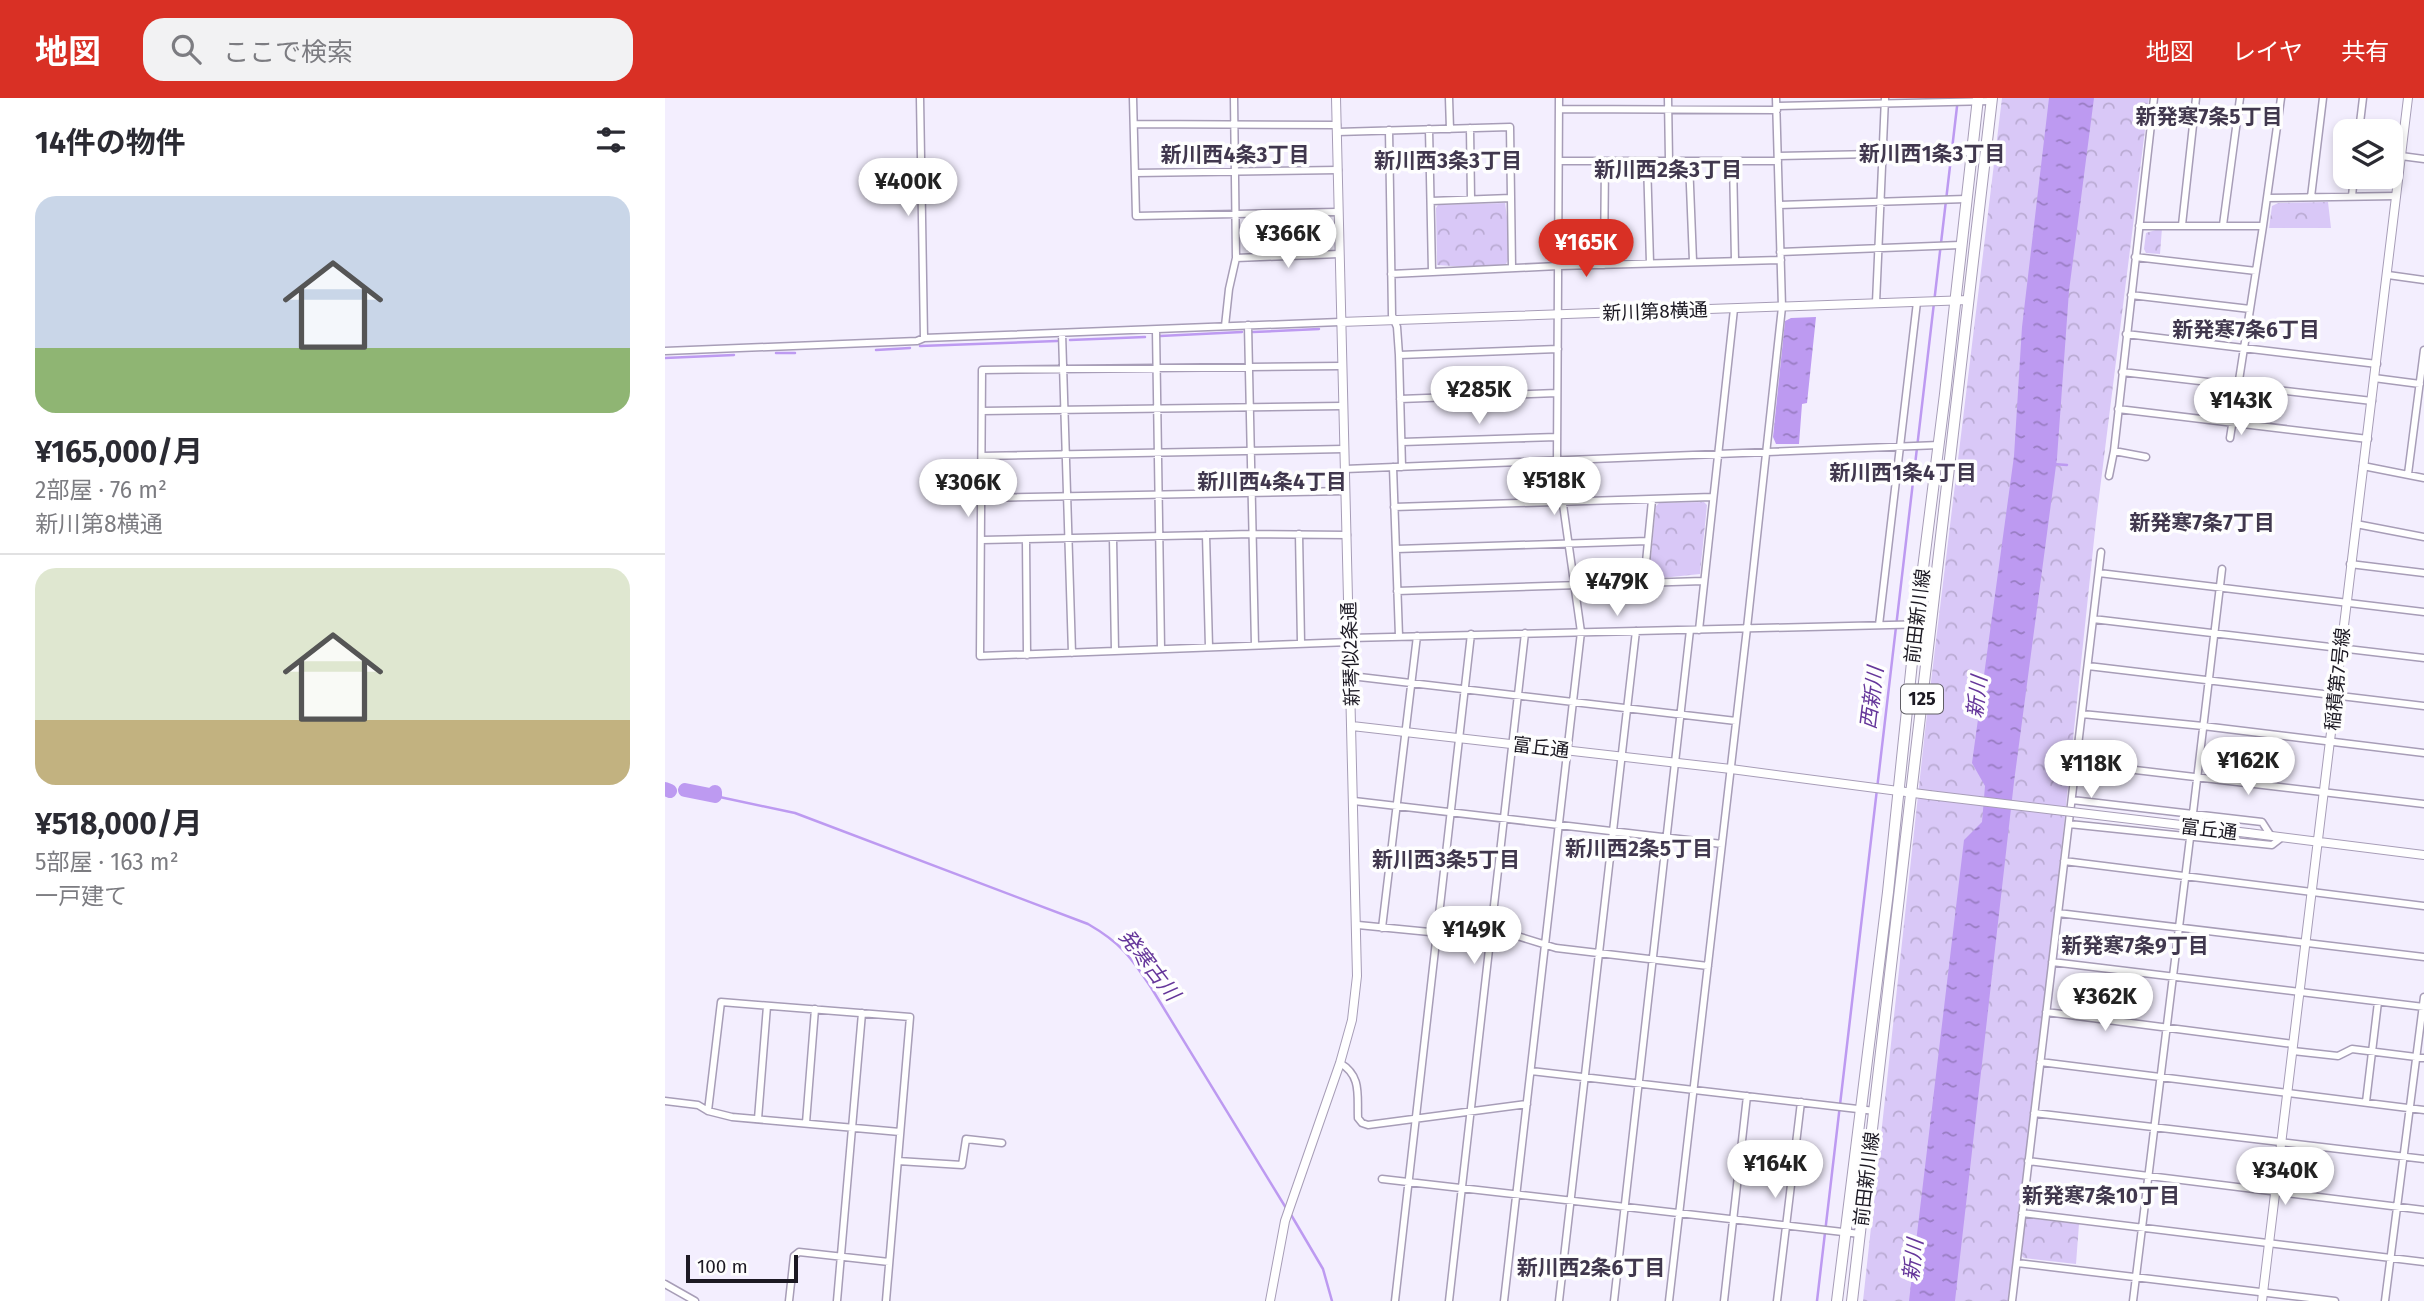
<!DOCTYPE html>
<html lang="ja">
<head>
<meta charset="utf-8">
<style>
	:root { --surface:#fff; --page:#f2f2f3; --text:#2b2b33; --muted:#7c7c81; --line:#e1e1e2; --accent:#d93025 }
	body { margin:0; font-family:"Fira Sans","Noto Sans JP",sans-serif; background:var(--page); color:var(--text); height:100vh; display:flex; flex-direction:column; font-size:26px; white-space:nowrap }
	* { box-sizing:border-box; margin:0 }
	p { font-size:23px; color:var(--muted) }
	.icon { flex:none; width:38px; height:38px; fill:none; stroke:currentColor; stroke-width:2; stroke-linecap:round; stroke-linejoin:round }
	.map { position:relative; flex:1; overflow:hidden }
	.side { display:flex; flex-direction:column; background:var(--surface); width:665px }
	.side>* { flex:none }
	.buttons { position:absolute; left:1668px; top:21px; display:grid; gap:14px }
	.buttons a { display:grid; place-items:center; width:70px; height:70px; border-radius:14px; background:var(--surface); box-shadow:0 4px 10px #0003; font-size:35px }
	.scale { position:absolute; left:21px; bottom:18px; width:112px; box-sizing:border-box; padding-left:7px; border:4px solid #1c1923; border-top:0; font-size:19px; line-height:24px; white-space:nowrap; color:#1c1923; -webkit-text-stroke:5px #fefefe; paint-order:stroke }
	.price { position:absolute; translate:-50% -60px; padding:0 16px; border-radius:24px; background:#fff; color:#222; font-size:23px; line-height:46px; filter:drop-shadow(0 2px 4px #0008) }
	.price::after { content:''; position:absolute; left:50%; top:42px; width:21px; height:16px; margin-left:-10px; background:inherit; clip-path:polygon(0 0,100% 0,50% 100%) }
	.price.active { background:var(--accent); color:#fff }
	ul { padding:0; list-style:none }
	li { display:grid; align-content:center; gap:14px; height:371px; padding:0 35px }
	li+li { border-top:2px solid var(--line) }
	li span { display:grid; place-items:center; height:217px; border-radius:21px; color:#555 }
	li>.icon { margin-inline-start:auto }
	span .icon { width:126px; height:126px; fill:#fffc; stroke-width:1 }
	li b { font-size:30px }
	h2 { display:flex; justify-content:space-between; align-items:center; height:84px; padding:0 35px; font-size:30px }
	header { display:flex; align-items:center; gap:42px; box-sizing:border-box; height:98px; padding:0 35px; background:var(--accent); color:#fff }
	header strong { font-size:33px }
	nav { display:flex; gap:38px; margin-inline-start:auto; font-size:24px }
	.search { width:490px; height:63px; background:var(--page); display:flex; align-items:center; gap:18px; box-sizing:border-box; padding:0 24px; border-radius:21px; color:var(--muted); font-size:26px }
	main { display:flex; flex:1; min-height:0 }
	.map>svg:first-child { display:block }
	.forest { fill:url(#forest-crowns) }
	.water { fill:url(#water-ripples) }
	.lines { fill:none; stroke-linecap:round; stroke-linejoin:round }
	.stream { stroke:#bd9af1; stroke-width:2.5 }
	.river { stroke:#bd9af1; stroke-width:14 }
	.minor-casing { stroke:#a79db7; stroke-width:9 }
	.tertiary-casing { stroke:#a79db7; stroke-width:10 }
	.primary-casing { stroke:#a79db7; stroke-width:12 }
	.minor { stroke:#fff; stroke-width:6 }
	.tertiary { stroke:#fff; stroke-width:8 }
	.primary { stroke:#fff; stroke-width:10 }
	.tertiary-bridge-casing { stroke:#a79db7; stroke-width:10; stroke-linecap:butt }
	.tertiary-bridge { stroke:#fff; stroke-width:8 }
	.labels { text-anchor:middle; stroke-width:7; stroke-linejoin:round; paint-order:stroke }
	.shield { fill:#fefefe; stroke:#605e65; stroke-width:2 }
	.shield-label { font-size:18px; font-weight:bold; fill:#1c1923 }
	.street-label { font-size:19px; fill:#1c1923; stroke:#fefefe }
	.neighbourhood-label { font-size:21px; font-weight:bold; fill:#41384e; stroke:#fefefe }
	.water-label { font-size:21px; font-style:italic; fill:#65369a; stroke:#fefefe }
</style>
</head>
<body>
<header>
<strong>地図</strong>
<div class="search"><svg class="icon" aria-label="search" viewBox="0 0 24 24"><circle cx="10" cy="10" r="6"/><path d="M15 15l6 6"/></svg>ここで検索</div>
<nav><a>地図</a><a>レイヤ</a><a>共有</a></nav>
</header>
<main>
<section class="side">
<h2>14件の物件<svg class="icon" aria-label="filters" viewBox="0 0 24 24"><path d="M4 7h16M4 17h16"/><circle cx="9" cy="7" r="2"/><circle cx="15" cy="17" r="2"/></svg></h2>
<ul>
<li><span style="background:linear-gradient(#c9d6e8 70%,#8fb573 0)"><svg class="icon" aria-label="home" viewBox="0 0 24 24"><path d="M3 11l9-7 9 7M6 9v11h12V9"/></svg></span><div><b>¥165,000/月</b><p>2部屋 · 76 m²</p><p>新川第8横通</p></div></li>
<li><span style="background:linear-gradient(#dfe7d0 70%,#c2b280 0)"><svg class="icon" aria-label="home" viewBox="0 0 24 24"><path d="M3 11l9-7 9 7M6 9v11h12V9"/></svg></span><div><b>¥518,000/月</b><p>5部屋 · 163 m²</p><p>一戸建て</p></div></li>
</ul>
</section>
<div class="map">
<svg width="1759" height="1203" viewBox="0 0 1759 1203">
	<defs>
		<pattern id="forest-crowns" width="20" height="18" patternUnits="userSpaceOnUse" patternTransform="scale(1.75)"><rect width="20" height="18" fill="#d9c8f7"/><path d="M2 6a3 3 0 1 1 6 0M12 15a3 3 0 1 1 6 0" fill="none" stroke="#baabd3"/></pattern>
		<pattern id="water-ripples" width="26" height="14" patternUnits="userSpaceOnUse" patternTransform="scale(1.75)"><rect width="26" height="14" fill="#bd9af1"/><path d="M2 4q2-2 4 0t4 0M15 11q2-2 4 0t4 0" fill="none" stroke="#997dc3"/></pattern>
	</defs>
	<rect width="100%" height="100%" fill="#f3eefe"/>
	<path class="forest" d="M1337,0H1484L1431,423L1389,821L1343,1203H1198L1260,633Z
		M1663,104L1666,130H1604L1607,108L1613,105Z
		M840,105L847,154L841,166L831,171L772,167L771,110L773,107Z
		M1497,130L1495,156L1481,155L1479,151L1481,135Z
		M1578,292L1605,296L1601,325L1574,319Z
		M1039,404L1042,407L1035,476L987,481L984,478L991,408L994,405Z
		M1362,1120L1414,1126L1411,1166L1359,1160L1357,1158L1360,1122Z"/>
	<path class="water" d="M1384,0H1429L1404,193L1392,360L1349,684L1290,1203H1244L1299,742L1317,724L1320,688L1307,665L1349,358L1357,229Z
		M1151,219L1142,305L1137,306L1134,346H1111L1108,339L1120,223L1126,220Z"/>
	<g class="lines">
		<path class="stream" d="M588,234L654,231
			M495,238L577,234
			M405,242L480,239
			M255,248L392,243
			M211,252L245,250
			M111,255H130
			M0,260L69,257
			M1388,366L1402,367
			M50,698L130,715L423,826C456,845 466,859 487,891L621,1110
			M625,1115L658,1171L667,1203
			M1152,1203L1293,0"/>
		<path class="river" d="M0,691L5,693
			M20,692L50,698V694"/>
		<g class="minor-casing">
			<path id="minor" d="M255,0L259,240
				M468,0L471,118L673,114
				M784,0L785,31
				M1003,0L1004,62
				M1112,8L1326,3
				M894,11L1112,12
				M469,26L672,27
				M805,30L806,101
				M764,31L767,174
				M724,32L727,217L732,229L734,257L737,369
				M1694,33L1698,0
				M672,34L845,29L847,170
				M1113,58L1307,54
				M1736,58L1759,61
				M895,63H1113
				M982,63L985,165
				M1024,63L1028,163
				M1068,63L1070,162
				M470,75L673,72
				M1687,98L1689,79
				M1646,99L1658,0
				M1602,100L1731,98
				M766,103L846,100
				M1114,107L1301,101
				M1517,127L1531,0
				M1558,127L1575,0
				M1474,128H1598
				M1115,154L1295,147
				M1470,159L1591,173
				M571,160L674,156
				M939,167L940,63
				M726,176L893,168L1116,162
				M1723,177L1759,182
				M1466,197L1585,211
				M1211,205L1220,0
				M583,227L590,547
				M560,228L564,191L571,160L569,0
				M491,232L496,551
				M397,235L407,555
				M1461,236L1712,266
				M0,253L252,243L259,240L675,224
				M734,257L893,251
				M676,268L317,272L315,558L685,544
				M1457,274L1707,303
				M1709,280L1755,286
				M735,301L892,295
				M1453,311L1703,341
				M317,313L677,308
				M1565,340L1598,128L1616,0
				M737,344L892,339
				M317,358L679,351
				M1481,359L1449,353L1489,0
				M1698,368L1759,380
				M728,369L734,538
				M680,371L1274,347
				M1743,376L1759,252
				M1444,378L1449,353
				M317,400L680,393
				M729,409L1047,399
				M1691,426L1759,439
				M634,436L636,545
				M541,437L544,549
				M448,440L450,553
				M317,442L588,436L682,437
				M361,442L362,557
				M731,451L983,443
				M1685,466L1759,475
				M1434,475L1759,514
				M979,485L987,402
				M732,493L1038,483
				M1428,521L1759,560
				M1214,527L1252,204
				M1034,532L1069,211
				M685,540L1265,526
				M1423,568L1759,608
				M686,578L1071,623
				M1417,616L1538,628L1759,655
				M1411,665L1759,706
				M1407,702L1597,724L1606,738
				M689,703L1057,746
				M1528,715L1557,471
				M1404,726L1607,747L1616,740
				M1399,763L1759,808
				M1393,815L1759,859
				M693,827L826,840L849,837L891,850L1043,868
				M717,830L752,538
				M1387,864L1759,909
				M1381,914L1628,946
				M1628,953L1673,958L1687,951L1759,960
				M1375,964L1759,1012
				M675,965C697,978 692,997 693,1020L697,1025L703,1027L862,1006
				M866,973L1210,1013
				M0,1003L33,1007L43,1013L67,1019L235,1034
				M1701,1004L1713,904
				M43,1013L56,904L245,919L221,1203
				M1369,1015L1759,1061
				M93,1021L102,908
				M141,1025L150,911
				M233,1063L297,1067L301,1041L337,1045
				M1363,1063L1759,1112
				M717,1081L1195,1136
				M1357,1115L1759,1164
				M1352,1165L1670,1203
				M0,1186L30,1203
				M124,1203L129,1158L134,1154L224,1164
				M172,1203L197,915
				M730,1203L806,536
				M784,1203L860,535
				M839,1203L916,534L892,364L894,0
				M894,1203L971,533
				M949,1203L1025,532
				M1004,1203L1082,530L1117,209L1111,0
				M1059,1203L1082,998
				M1112,1203L1136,1004
				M1347,1203L1436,454
				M1468,1203L1525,740
				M1720,1203L1759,899"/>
		</g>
		<g class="tertiary-casing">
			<path id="tertiary" d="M675,224L1304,202
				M687,628L1066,671L1264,697
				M1583,735L1759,757
				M605,1203L620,1123L675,965L687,922L692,878L671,0
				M1597,1203L1743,0"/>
		</g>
		<g class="primary-casing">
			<path id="primary" d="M1172,1203L1223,794L1251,526L1280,296L1313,0
				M1187,1203L1327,0"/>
		</g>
		<use href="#minor" class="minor"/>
		<use href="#tertiary" class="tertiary"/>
		<use href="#primary" class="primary"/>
		<g class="tertiary-bridge-casing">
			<path id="tertiary-bridge" d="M1264,697L1583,735"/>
		</g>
		<use href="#tertiary-bridge" class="tertiary-bridge"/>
	</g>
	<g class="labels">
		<rect class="shield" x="1236" y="586.5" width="42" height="29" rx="5"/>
		<g class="shield-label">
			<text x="1257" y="607">125</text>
		</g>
		<g class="street-label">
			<text transform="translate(990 213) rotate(-2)" y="7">新川第8横通</text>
			<text transform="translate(1252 518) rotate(-83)" y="7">前田新川線</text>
			<text transform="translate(685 556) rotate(-92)" y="7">新琴似2条通</text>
			<text transform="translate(1672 581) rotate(-84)" y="7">稲積第7号線</text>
			<text transform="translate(876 649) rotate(7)" y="7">富丘通</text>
			<text transform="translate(1544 731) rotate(7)" y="7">富丘通</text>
			<text transform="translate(1201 1081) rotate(-83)" y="7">前田新川線</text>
		</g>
		<g class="neighbourhood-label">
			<text x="1544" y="26">新発寒7条5丁目</text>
			<text x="1267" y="63">新川西1条3丁目</text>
			<text x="570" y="64">新川西4条3丁目</text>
			<text x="783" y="70">新川西3条3丁目</text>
			<text x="1003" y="79">新川西2条3丁目</text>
			<text x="1581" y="239">新発寒7条6丁目</text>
			<text x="1238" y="382">新川西1条4丁目</text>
			<text x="607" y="391">新川西4条4丁目</text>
			<text x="1537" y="432">新発寒7条7丁目</text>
			<text x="974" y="758">新川西2条5丁目</text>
			<text x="781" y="769">新川西3条5丁目</text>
			<text x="1470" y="855">新発寒7条9丁目</text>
			<text x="1436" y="1105">新発寒7条10丁目</text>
			<text x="926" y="1177">新川西2条6丁目</text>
		</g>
		<g class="water-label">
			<text transform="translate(1312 599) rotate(-83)" y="7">新川</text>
			<text transform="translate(1207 600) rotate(-83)" y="7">西新川</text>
			<text transform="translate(484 867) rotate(52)" y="7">発寒古川</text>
			<text transform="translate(1248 1162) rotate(-83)" y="7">新川</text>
		</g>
	</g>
</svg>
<div class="buttons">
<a><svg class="icon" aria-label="layers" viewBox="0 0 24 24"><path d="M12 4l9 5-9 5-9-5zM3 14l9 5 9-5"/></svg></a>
</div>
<div class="scale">100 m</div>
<b class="price" style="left:243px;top:120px">¥400K</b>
<b class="price" style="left:623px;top:172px">¥366K</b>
<b class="price active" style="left:921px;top:181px">¥165K</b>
<b class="price" style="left:814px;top:328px">¥285K</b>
<b class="price" style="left:1576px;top:339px">¥143K</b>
<b class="price" style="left:889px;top:419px">¥518K</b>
<b class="price" style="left:303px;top:421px">¥306K</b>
<b class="price" style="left:952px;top:520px">¥479K</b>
<b class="price" style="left:1583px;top:699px">¥162K</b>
<b class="price" style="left:1426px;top:702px">¥118K</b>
<b class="price" style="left:809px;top:868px">¥149K</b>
<b class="price" style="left:1440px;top:935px">¥362K</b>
<b class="price" style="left:1110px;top:1102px">¥164K</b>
<b class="price" style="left:1620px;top:1109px">¥340K</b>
</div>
</main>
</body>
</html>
